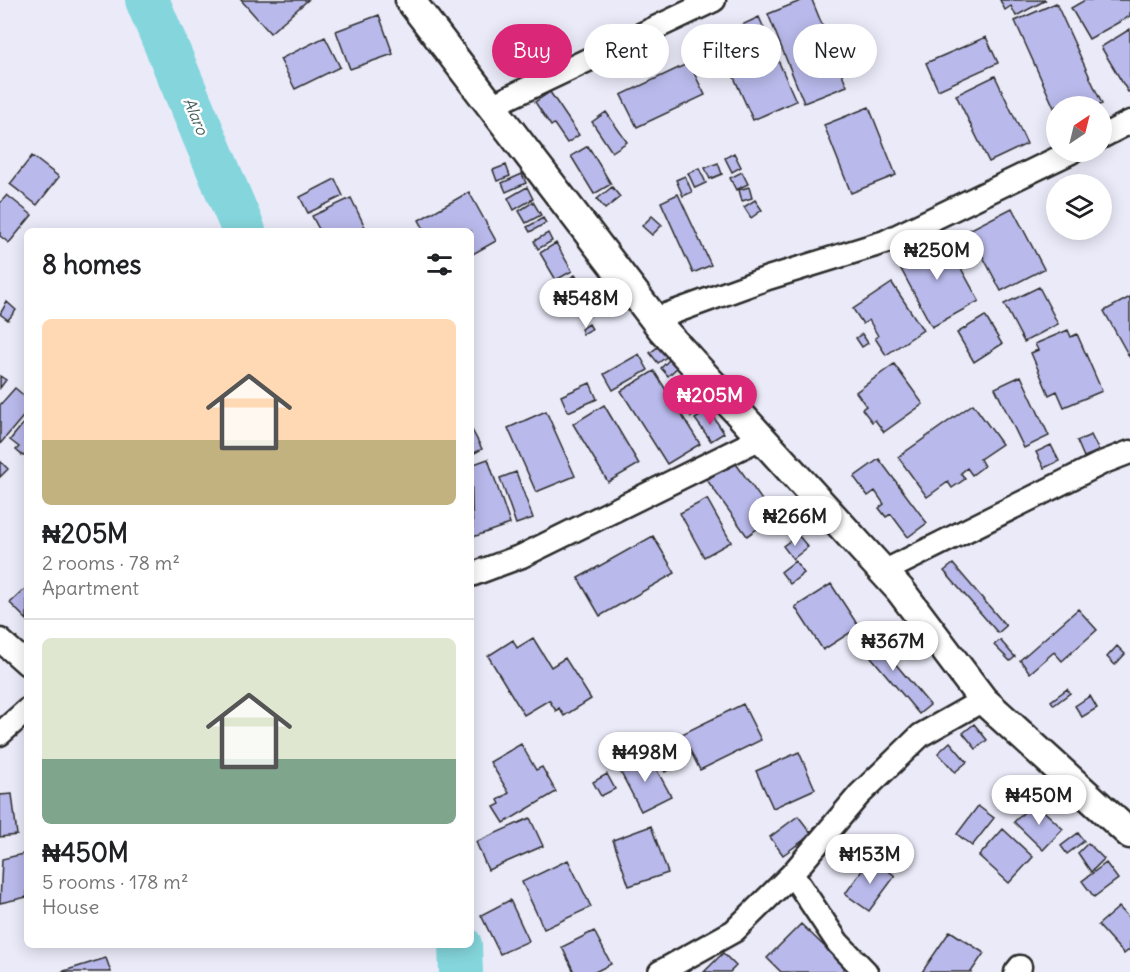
<!DOCTYPE html>
<html lang="en">
<head>
<meta charset="utf-8">
<style>
	:root { --surface:#fff; --page:#f6f6f6; --text:#202124; --muted:#757577; --line:#e0e0e0; --accent:#db2777 }
	body { margin:0; font-family:Delius,sans-serif; background:var(--page); color:var(--text); height:100vh; display:flex; flex-direction:column; font-size:22px; white-space:nowrap }
	* { box-sizing:border-box; margin:0 }
	p { font-size:20px; color:var(--muted) }
	.icon { flex:none; width:33px; height:33px; fill:none; stroke:currentColor; stroke-width:2; stroke-linecap:round; stroke-linejoin:round }
	.map { position:relative; flex:1; overflow:hidden }
	.panel { position:absolute; left:24px; top:228px; width:450px; height:720px; display:flex; flex-direction:column; background:var(--surface); border-radius:9px; box-shadow:0 3px 15px #0003 }
	.panel>* { flex:none }
	.hud { position:absolute; left:492px; top:24px; width:548px; height:54px; display:flex; gap:12px }
	.needle { width:39px; rotate:35deg }
	.fabs { position:absolute; left:1046px; top:96px; display:grid; gap:12px }
	.fabs a { display:grid; place-items:center; width:66px; height:66px; border-radius:50%; background:var(--surface); box-shadow:0 3px 15px #0003; font-size:30px }
	.price { position:absolute; translate:-50% -51px; padding:0 14px; border-radius:21px; background:#fff; color:#222; font-size:20px; line-height:39px; filter:drop-shadow(0 2px 3px #0008) }
	.price::after { content:''; position:absolute; left:50%; top:36px; width:18px; height:14px; margin-left:-9px; background:inherit; clip-path:polygon(0 0,100% 0,50% 100%) }
	.price.on { background:var(--accent); color:#fff }
	ul { padding:0; list-style:none }
	li { display:grid; align-content:center; gap:12px; height:318px; padding:0 18px }
	li+li { border-top:2px solid var(--line) }
	li span { display:grid; place-items:center; height:186px; border-radius:9px; color:#555 }
	li>.icon { margin-inline-start:auto }
	span .icon { width:108px; height:108px; fill:#fffc; stroke-width:1 }
	li b { font-size:26px }
	h2 { display:flex; justify-content:space-between; align-items:center; height:72px; padding:0 18px; font-size:26px }
	.tag { padding:0 21px; border-radius:27px; background:var(--surface); box-shadow:0 3px 15px #0003; font-size:21px; line-height:54px }
	.tag.on { background:var(--accent); color:#fff }
	.map>svg:first-child { display:block }
	.lines { fill:none; stroke-linecap:round; stroke-linejoin:round }
	.river { stroke:#84d6dc; stroke-width:44 }
	.building { fill:#b9b9eb; stroke:#2b2b2b; stroke-width:1.5 }
	.minor-casing { stroke:#2b2b2b; stroke-width:27 }
	.tertiary-casing { stroke:#2b2b2b; stroke-width:33 }
	.minor { stroke:#fff; stroke-width:22 }
	.tertiary { stroke:#fff; stroke-width:28 }
	.labels { text-anchor:middle; stroke-width:5; stroke-linejoin:round; paint-order:stroke }
	.water-label { font-size:16px; font-style:italic; fill:#465e60; stroke:#fff }
</style>
</head>
<body>
<div class="map">
<svg width="1130" height="972" viewBox="0 0 1130 972">
	<rect width="100%" height="100%" fill="#eaeaf9"/>
	<filter id="ink" filterUnits="userSpaceOnUse"><feTurbulence type="fractalNoise" baseFrequency=".0167" numOctaves="2"/><feDisplacementMap in="SourceGraphic" scale="12" xChannelSelector="R" yChannelSelector="G"/><feConvolveMatrix kernelMatrix="1 2 1 2 8 2 1 2 1" color-interpolation-filters="sRGB"/></filter>
	<g filter="url(#ink)">
		<g class="lines">
			<path class="river" d="M147,0L244,231
				M460,945L461,972"/>
		</g>
		<path class="building" d="M241,0H308L270,33Z
			M803,0H812L847,86L804,103L768,14Z
			M1000,0H1046L1016,16L1011,6L1005,10Z
			M1085,0H1130V16L1089,39L1071,8Z
			M1056,3L1102,104L1096,106H1056V112L1015,21Z
			M379,15L393,54L350,69L336,31Z
			M759,17L796,101L753,120L716,37Z
			M1130,29V91L1128,92L1101,47Z
			M325,37L340,67L295,89L280,59Z
			M986,37L998,63L938,90L926,63Z
			M689,63L705,95L637,127L621,95Z
			M995,76L1027,144L989,162L956,95Z
			M550,92L579,135L567,143L554,124L551,126L535,102Z
			M869,107L896,175L851,193L824,125Z
			M606,112L627,142L612,152L592,122Z
			M588,146L611,184L594,194L571,156Z
			M734,153L741,167L732,172L725,158Z
			M32,156L59,177L37,205L10,184Z
			M718,163L722,174L710,179L705,168Z
			M506,165L510,176L497,181L493,170Z
			M699,168L706,183L695,188L688,173Z
			M742,172L748,184L736,190L730,178Z
			M522,174L526,183L506,192L502,183Z
			M685,176L692,192L683,196L676,180Z
			M335,179L343,196L308,213L300,197Z
			M527,187L533,199L514,210L508,198Z
			M612,187L620,197L605,209L597,199Z
			M749,187L752,198L742,201L739,190Z
			M469,192L496,241L471,255V231H425L419,220Z
			M678,194L711,265L693,273L661,202Z
			M7,195L32,215L9,243L0,236V203Z
			M351,198L365,227L356,231H320L312,216Z
			M755,200L762,210L751,218L744,207Z
			M533,202L541,215L526,223L519,211Z
			M1012,208L1044,269L1001,291L969,230Z
			M652,216L662,225L652,235L642,226Z
			M543,218L546,223L530,232L527,227Z
			M548,233L552,241L538,249L534,241Z
			M946,241L979,301L932,327L894,256L920,242L925,253Z
			M556,243L572,271L556,280L540,253Z
			M575,275L585,290L569,299L560,284Z
			M892,283L923,330L886,355L875,338L878,336L869,320L863,324L853,309Z
			M1039,287L1058,324L1024,342L1004,304Z
			M599,293L606,302L583,320L576,310Z
			M1130,297V358L1104,311Z
			M7,302L16,310L8,320L0,314Z
			M985,316L1002,344L974,362L957,333Z
			M589,324L592,329L583,334L581,329Z
			M1068,330L1071,337L1077,334L1102,391L1064,407L1057,391L1049,395L1031,353L1038,350L1035,344Z
			M862,334L868,343L862,347L856,338Z
			M663,343L672,353L658,363L650,353Z
			M639,354L648,370L613,390L604,374Z
			M671,358L679,366L668,376L661,368Z
			M894,364L923,404L884,432L875,420L872,422L862,409L866,406L856,392Z
			M654,371L700,444L667,464L621,391Z
			M683,374L696,393L685,402L671,382Z
			M0,376L6,380L0,388Z
			M1021,376L1049,436L1024,448L995,388Z
			M590,383L597,399L568,412L561,396Z
			M15,388L27,398V412L0,444V405Z
			M701,398L707,407L691,417L686,408Z
			M973,404L1002,444L980,459L984,466L972,475L967,468L961,473L965,479L952,488L948,482L927,497L898,457Z
			M604,405L639,464L608,482L573,424Z
			M709,410L724,433L711,441L695,419Z
			M546,411L575,476L536,492L508,428Z
			M27,419V454L23,456L16,450L19,447L10,440Z
			M471,428L482,449L471,455Z
			M1091,435L1099,451L1084,457L1077,441Z
			M1051,445L1059,461L1044,468L1036,452Z
			M488,459L510,524L473,537L471,465Z
			M879,459L927,523L908,537L891,514L886,517L879,508L884,504L875,491L868,496L854,477Z
			M0,461L8,469L0,477Z
			M734,461L774,517L747,536L707,480Z
			M516,472L533,518L516,524L500,478Z
			M707,499L731,542L704,557L680,513Z
			M798,535L808,547L793,559L783,546Z
			M653,536L675,573L600,616L578,578Z
			M795,561L804,573L790,584L781,572Z
			M953,564L1006,626L998,633L944,571Z
			M831,584L859,627L823,650L795,607Z
			M27,587V620L10,603Z
			M1078,609L1097,630L1062,661L1054,652L1030,673L1020,660Z
			M867,630L930,705L919,714L856,639Z
			M533,638L551,667L565,658L591,699L564,716L559,708L556,711L549,700L524,715L488,656L513,640L517,648Z
			M1000,640L1015,657L1010,661L994,645Z
			M1117,646L1125,654L1115,665L1107,657Z
			M1067,689L1070,693L1054,705L1051,701Z
			M1090,696L1097,708L1082,717L1075,706Z
			M743,704L761,740L700,770L682,734Z
			M974,724L987,740L976,749L963,733Z
			M663,738L678,764L665,772L650,747Z
			M950,742L967,762L955,772L938,753Z
			M521,744L536,770L542,767L556,792L504,823L494,807L500,804L498,800L509,793L490,762Z
			M799,752L815,789L773,808L756,771Z
			M648,754L671,796L641,811L619,769Z
			M607,774L615,789L601,796L593,782Z
			M12,794L17,835L0,837V795Z
			M1034,802L1063,829L1043,850L1014,822Z
			M978,806L994,818L972,846L957,834Z
			M798,816L812,834L783,855L770,837Z
			M530,818L543,846L488,870L476,842Z
			M651,826L668,873L629,886L613,840Z
			M1003,829L1033,857L1009,883L979,856Z
			M1078,833L1084,841L1067,854L1061,846Z
			M1088,843L1104,859L1091,872L1078,853Z
			M27,853V897L0,903L2,859Z
			M871,858L895,876L869,911L845,894Z
			M568,860L591,907L544,929L522,882Z
			M1106,863L1118,879L1094,897L1082,881Z
			M510,900L529,941L500,954L481,915Z
			M1119,907L1130,919V949L1124,954L1098,925Z
			M801,924L846,967L841,972H781L767,958Z
			M594,931L611,964L595,972H574L562,947Z
			M950,931L984,953L971,972H922Z
			M723,953L736,966L730,972H704Z
			M106,958L111,972H61Z"/>
		<g class="lines">
			<g class="minor-casing">
				<path id="minor" d="M491,106L714,0
					M1101,137L1130,122
					M655,319L768,278L885,242L1071,152
					M883,572L1104,462L1130,452
					M471,575L522,556L761,438
					M0,640L27,664
					M0,734L27,710
					M792,874L838,943L866,972
					M660,972L734,931L792,874L859,795L921,735L983,700
					M1016,972L1020,967"/>
			</g>
			<g class="tertiary-casing">
				<path id="tertiary" d="M410,0L662,329L900,590L983,700L1130,834"/>
			</g>
			<use href="#minor" class="minor"/>
			<use href="#tertiary" class="tertiary"/>
		</g>
	</g>
	<g class="labels">
		<g class="water-label">
			<text transform="translate(196 116) rotate(67)" y="6">Alaro</text>
		</g>
	</g>
</svg>
<div class="fabs">
<a><svg class="needle" viewBox="-14 -14 28 28"><path d="M0-13l5 13h-10z" fill="#e53935"/><path d="M0 13l5-13h-10z" fill="#757577"/></svg></a>
<a><svg class="icon" aria-label="layers" viewBox="0 0 24 24"><path d="M12 4l9 5-9 5-9-5zM3 14l9 5 9-5"/></svg></a>
</div>
<b class="price" style="left:937px;top:281px">₦250M</b>
<b class="price" style="left:586px;top:329px">₦548M</b>
<b class="price on" style="left:710px;top:426px">₦205M</b>
<b class="price" style="left:795px;top:547px">₦266M</b>
<b class="price" style="left:893px;top:672px">₦367M</b>
<b class="price" style="left:645px;top:783px">₦498M</b>
<b class="price" style="left:1039px;top:826px">₦450M</b>
<b class="price" style="left:870px;top:885px">₦153M</b>
<div class="hud">
<a class="tag on">Buy</a>
<a class="tag">Rent</a>
<a class="tag">Filters</a>
<a class="tag">New</a>
</div>
<section class="panel">
<h2>8 homes<svg class="icon" aria-label="filters" viewBox="0 0 24 24"><path d="M4 7h16M4 17h16"/><circle cx="9" cy="7" r="2"/><circle cx="15" cy="17" r="2"/></svg></h2>
<ul>
<li><span style="background:linear-gradient(#ffd9b3 65%,#c2b280 0)"><svg class="icon" aria-label="home" viewBox="0 0 24 24"><path d="M3 11l9-7 9 7M6 9v11h12V9"/></svg></span><div><b>₦205M</b><p>2 rooms · 78 m²</p><p>Apartment</p></div></li>
<li><span style="background:linear-gradient(#dfe7d0 65%,#7fa58c 0)"><svg class="icon" aria-label="home" viewBox="0 0 24 24"><path d="M3 11l9-7 9 7M6 9v11h12V9"/></svg></span><div><b>₦450M</b><p>5 rooms · 178 m²</p><p>House</p></div></li>
</ul>
</section>
</div>
</body>
</html>
